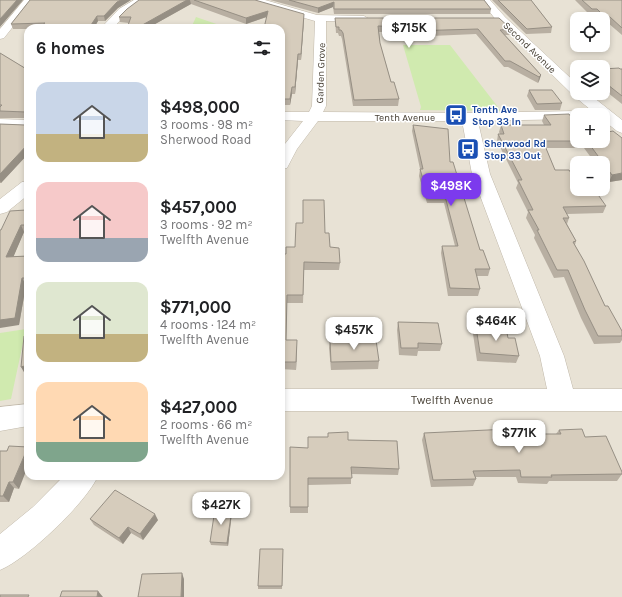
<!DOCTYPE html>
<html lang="en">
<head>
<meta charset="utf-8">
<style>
	:root { --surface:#fff; --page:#f6f6f6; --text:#202124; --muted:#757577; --accent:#7c3aed }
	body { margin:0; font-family:Karla,sans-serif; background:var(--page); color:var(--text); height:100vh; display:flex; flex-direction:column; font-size:15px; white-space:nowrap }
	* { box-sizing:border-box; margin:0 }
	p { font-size:13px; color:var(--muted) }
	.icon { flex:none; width:22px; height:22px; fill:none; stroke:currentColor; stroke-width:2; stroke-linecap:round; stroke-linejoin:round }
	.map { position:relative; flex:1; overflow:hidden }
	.drawer { position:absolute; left:24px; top:24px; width:261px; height:456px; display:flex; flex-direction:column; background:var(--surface); border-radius:12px; box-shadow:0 2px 6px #0003 }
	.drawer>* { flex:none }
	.fabs { position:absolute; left:570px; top:12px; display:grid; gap:8px }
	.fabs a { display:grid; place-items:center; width:40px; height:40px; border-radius:8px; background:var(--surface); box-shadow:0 2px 6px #0003; font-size:20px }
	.price { position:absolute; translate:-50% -34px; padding:0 9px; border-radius:8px; background:#fff; color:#222; font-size:13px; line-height:26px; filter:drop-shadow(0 1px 2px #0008) }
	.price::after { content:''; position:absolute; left:50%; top:24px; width:12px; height:9px; margin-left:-6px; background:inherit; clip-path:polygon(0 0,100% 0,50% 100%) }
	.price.on { background:var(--accent); color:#fff }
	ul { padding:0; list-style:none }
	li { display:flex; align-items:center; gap:12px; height:100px; padding:0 12px }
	li span { display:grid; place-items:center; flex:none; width:112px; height:80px; border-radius:12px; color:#555 }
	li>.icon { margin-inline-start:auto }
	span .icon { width:48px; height:48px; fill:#fffc; stroke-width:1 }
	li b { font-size:17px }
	h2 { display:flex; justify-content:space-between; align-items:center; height:48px; padding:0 12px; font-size:17px }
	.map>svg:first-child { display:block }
	.residential { fill:#e8e2d5; fill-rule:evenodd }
	.green { fill:#d0eaaf }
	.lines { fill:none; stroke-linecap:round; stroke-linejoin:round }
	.minor-casing { stroke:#c0b8aa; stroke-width:1 }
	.minor { fill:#fff; fill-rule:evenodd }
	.wall { fill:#b8afa2 }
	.shaded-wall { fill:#968f84 }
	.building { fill:#d6ccbc; stroke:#968f84 }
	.labels { text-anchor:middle; stroke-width:3; stroke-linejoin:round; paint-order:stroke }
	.far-street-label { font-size:10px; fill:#484136; stroke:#fff }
	.far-transit-label { font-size:10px; font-weight:bold; fill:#164399; stroke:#fff; text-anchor:start }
	.street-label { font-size:12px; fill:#484136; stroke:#fff }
</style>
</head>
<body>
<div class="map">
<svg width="622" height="597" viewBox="0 0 622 597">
	<rect width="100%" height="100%" fill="#f4f0e8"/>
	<path class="residential" d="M0,0H607L622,12V597H0ZM577,19H603V45H577ZM28,28H281V476H28ZM577,67H603V93H577ZM577,115H603V141H577ZM577,163H603V189H577Z"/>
	<path class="green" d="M196,17L228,28H191Z
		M403,45H450L501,111L420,110L421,107Z
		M26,329L11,399L0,401V333Z"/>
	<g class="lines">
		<g class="minor-casing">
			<path id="minor" d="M24,0H34L4,38L0,39V29Z
				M134,0H146L127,13L113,28H101L119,9Z
				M249,0H265L317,15L364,16L369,19L364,22L326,21V106L323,112L466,113L577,111L582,112L584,115H577V119L476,121L479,126L490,174L564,356L573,389H622V411H281V389H547L540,356L472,174L463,126L461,121H318L297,149L287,168L281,169V149L303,121L281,120V112H309L312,106L315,21L250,2Z
				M480,0H490L505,17L577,84V93H588L622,120V133L617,131L603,120V115H597L574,96L497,21Z
				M0,119L28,120V130L0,129Z
				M28,181V195L7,212L0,214V199L22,182Z
				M28,404V426L0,431V407Z
				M64,476H98C86,503 27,559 0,570V534L33,507Z"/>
		</g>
		<use href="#minor" class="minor"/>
	</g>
	<path class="wall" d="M30,0H131L118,8L105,21H98L94,28H28V29H13L11,24Z
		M139,0H256L304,19L301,60H298L295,94H292L290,105H281V28L267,17L246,24L191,4L148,28H127L129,23L120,22L119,17Z
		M270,0H484L491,9L490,14H334L333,7L318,13Z
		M492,0H531L552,27L551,33L526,34Z
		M575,0H622V35L608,23H603V19H600L596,15H590Z
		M335,18L511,29L509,35H505L541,75L539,81L538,83L508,67H504L476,34L409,37L404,32H379L380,43L391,82L399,99L398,106H353L342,39L341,36H339L338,33H336Z
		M0,53L28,70V154L1,183H0V124L25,125L27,123V118H0Z
		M603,69H622V104L603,89Z
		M529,90L562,103L560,110H535L527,96Z
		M544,115L577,141H603L622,180L609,182L603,174V163H595L584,148H546L555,170L571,173L606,206L603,213L567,214L569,218L567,224L576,241L575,245L605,306L622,331V340L620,343L594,344L581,318L564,277L554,278L534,238L535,235L526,218L528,212L516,188L518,183L497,141L498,134H500L499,132L501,125H544L542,121Z
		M413,125L450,162L480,250L490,269L488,276H477L480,289L478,296H448L441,253L442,246H455L444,203H427L419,176L420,169L412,131Z
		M28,205V232H24L13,257L28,256V285H26L19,325L1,230L26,210Z
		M303,223L325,233L330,247L340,263L339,270H304L303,303H287L286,340L297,347L296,370L281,369V254H286L295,247Z
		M398,322L442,344L440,351H418L417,356L399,355L397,330Z
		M476,327L508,338L519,356L516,363L477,361L473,334Z
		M330,341L379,361L378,369L331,370L329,348Z
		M559,430L585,437L622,472V474L617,481H549L547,484L518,483L516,477H475L476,479L473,486L431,487L422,440L424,433L556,434Z
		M328,433L348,440L399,469L398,475L351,474V484L308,485V513H290V507L308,448L328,437Z
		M0,451H7L19,489L14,488L9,502H0Z
		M155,476H209V478L156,477Z
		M232,509V512L228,546L211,545L210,542Z
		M90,519L158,520L143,540L131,533L123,544L94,525Z
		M283,552L282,589H258V586Z"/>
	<path class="shaded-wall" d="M17,0H23L0,27V19Z
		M121,0H131L118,8L105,21L104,16L117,2Z
		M187,0H190L191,4L148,28H137Z
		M334,2L333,7L318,13V8Z
		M268,11L269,16L246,24V18Z
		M304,14V19L301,60V54Z
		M97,16L98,21L94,28H89Z
		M298,54V60L295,94V87Z
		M541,75L539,81L538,83L539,77Z
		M292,87V94L290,105V99Z
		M28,144V154L1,183L0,181V174Z
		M622,173V180L609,182L612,175Z
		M21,225L24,232L10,265L6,257Z
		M22,278L26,285L19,325L0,328V320Z
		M297,340V347L296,370V362Z
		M28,365V374H25L21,367Z
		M28,447V466L19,489L13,482Z
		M9,482L14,488L9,502L3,496Z
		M232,509V512L228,546L227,543Z
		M155,514L158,520L143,540L140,534Z
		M128,527L131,533L123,544L119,538Z
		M182,573L184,579V597H181Z
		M98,591L103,597H97Z"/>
	<path class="building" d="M0,0H17L0,19Z
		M30,0H121L117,2L104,16H97L89,28H37L45,23L11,24Z
		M139,0H187L137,28H127L131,17H119L127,9Z
		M194,0H255L304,14L301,54H298L295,87H292L290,99H281V28H264L268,11L246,18Z
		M289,0H484L491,9H334V2L318,8Z
		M498,0H531L552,27L527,29Z
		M582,0H622V28L610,17H605L597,9H592Z
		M335,18H499L511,29L500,30L541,75L539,77L510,61H505L478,29L409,31L405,27L378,26L380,43L391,82H394L399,99L354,100L343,33L341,30H339V27H336Z
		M0,53L28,70V128L25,130H28V144L0,174V124L25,125L27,123V113L26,112L0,111V107L2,105H0Z
		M619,68L620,69H622V96L603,81V69Z
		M529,90H552L562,103L537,104Z
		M569,114L574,121H577V141H543L555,170H569L571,173L577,172V189H594L606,206L563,207L569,218H563L576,241L573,242L584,261L605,306H608L622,331V336H598L585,310L568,270H557L537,230H539L528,210H533L518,180H522L498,134H504L501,125H551L544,115Z
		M413,125L448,129L450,162H453L480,250H483L490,269H475L480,289L450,288L442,246H458L445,196H428L420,169H423Z
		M613,131L622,138V173L612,175L587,141H603V133Z
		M303,200H324L325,233H329L330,247L339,248L340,263L304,262L303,295H287L286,340H297L296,362H281V254H286V247H295L296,223H303Z
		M28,205V225H21L6,257L28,256V278H22L15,318L0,320V230H1L10,211L26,210Z
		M398,322L438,323L442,344L418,343V348H401Z
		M476,327L506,328L508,338H515L519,356L480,353Z
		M28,335V365L21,367L24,336Z
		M376,340L379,361L331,362L330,341Z
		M509,429L510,434H561L559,430L582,429L585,437L606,436L622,472V474L551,475L552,477H521L520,470L473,471L476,479L433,480L424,433Z
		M348,432V440L397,441L399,469L351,467L352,478H308V507H290V447L308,448V437H328V433Z
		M9,446L28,447L13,482H9L3,496H0V451H7Z
		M115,490L155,514L140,534L128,527L119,538L90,519Z
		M215,509H232L227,543L210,542Z
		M260,549H283L282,586H258Z
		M182,573L181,597H138L142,574Z
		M62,591H98L97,597H60Z
		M0,595H29L28,597H0Z"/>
	<defs>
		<g id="bus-square" transform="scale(1.15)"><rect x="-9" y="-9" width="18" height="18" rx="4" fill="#1a4fb4" stroke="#fff"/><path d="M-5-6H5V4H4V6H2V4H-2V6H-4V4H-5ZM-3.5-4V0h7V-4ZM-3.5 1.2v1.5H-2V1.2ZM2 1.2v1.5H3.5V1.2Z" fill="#fff"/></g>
	</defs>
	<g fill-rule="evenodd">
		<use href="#bus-square" x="456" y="115"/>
		<use href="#bus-square" x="468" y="149"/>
	</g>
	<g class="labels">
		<g class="far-street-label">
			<text transform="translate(530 47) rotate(44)" y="4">Second Avenue</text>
			<text transform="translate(320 73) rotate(-88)" y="4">Garden Grove</text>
			<text x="405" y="121">Tenth Avenue</text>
		</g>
		<g class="far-transit-label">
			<text x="472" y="113">Tenth Ave<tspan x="472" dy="12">Stop 33 In</tspan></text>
			<text x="484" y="147">Sherwood Rd<tspan x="484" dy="12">Stop 33 Out</tspan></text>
		</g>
		<g class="street-label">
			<text x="452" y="404">Twelfth Avenue</text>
		</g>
	</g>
</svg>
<div class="fabs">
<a><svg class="icon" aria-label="locate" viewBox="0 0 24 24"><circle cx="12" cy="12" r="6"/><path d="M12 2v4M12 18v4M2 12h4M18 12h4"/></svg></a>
<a><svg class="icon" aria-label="layers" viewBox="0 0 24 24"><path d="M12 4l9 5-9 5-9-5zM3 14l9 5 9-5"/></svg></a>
<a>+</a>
<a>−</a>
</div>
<b class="price" style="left:409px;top:49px">$715K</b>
<b class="price on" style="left:451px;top:207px">$498K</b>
<b class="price" style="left:496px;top:342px">$464K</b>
<b class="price" style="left:354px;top:351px">$457K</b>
<b class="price" style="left:519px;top:454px">$771K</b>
<b class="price" style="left:221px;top:526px">$427K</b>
<section class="drawer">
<h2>6 homes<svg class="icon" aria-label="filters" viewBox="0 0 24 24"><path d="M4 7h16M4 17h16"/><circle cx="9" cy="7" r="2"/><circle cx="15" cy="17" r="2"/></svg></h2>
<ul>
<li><span style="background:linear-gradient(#c9d6e8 65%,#c2b280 0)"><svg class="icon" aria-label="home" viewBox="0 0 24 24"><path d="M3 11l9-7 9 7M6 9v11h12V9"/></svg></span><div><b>$498,000</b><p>3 rooms · 98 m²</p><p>Sherwood Road</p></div></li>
<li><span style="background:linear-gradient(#f6c9c9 70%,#9aa5b1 0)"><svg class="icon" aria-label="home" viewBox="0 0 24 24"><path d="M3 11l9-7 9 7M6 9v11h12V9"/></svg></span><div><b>$457,000</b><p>3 rooms · 92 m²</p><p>Twelfth Avenue</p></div></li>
<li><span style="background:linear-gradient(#dfe7d0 65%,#c2b280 0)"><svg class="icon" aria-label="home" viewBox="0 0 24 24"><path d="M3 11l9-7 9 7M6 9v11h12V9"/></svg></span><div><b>$771,000</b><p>4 rooms · 124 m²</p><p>Twelfth Avenue</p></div></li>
<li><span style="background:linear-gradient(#ffd9b3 75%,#7fa58c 0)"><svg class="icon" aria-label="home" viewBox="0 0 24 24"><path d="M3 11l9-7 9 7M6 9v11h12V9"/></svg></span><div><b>$427,000</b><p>2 rooms · 66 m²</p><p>Twelfth Avenue</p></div></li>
</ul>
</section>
</div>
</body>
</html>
